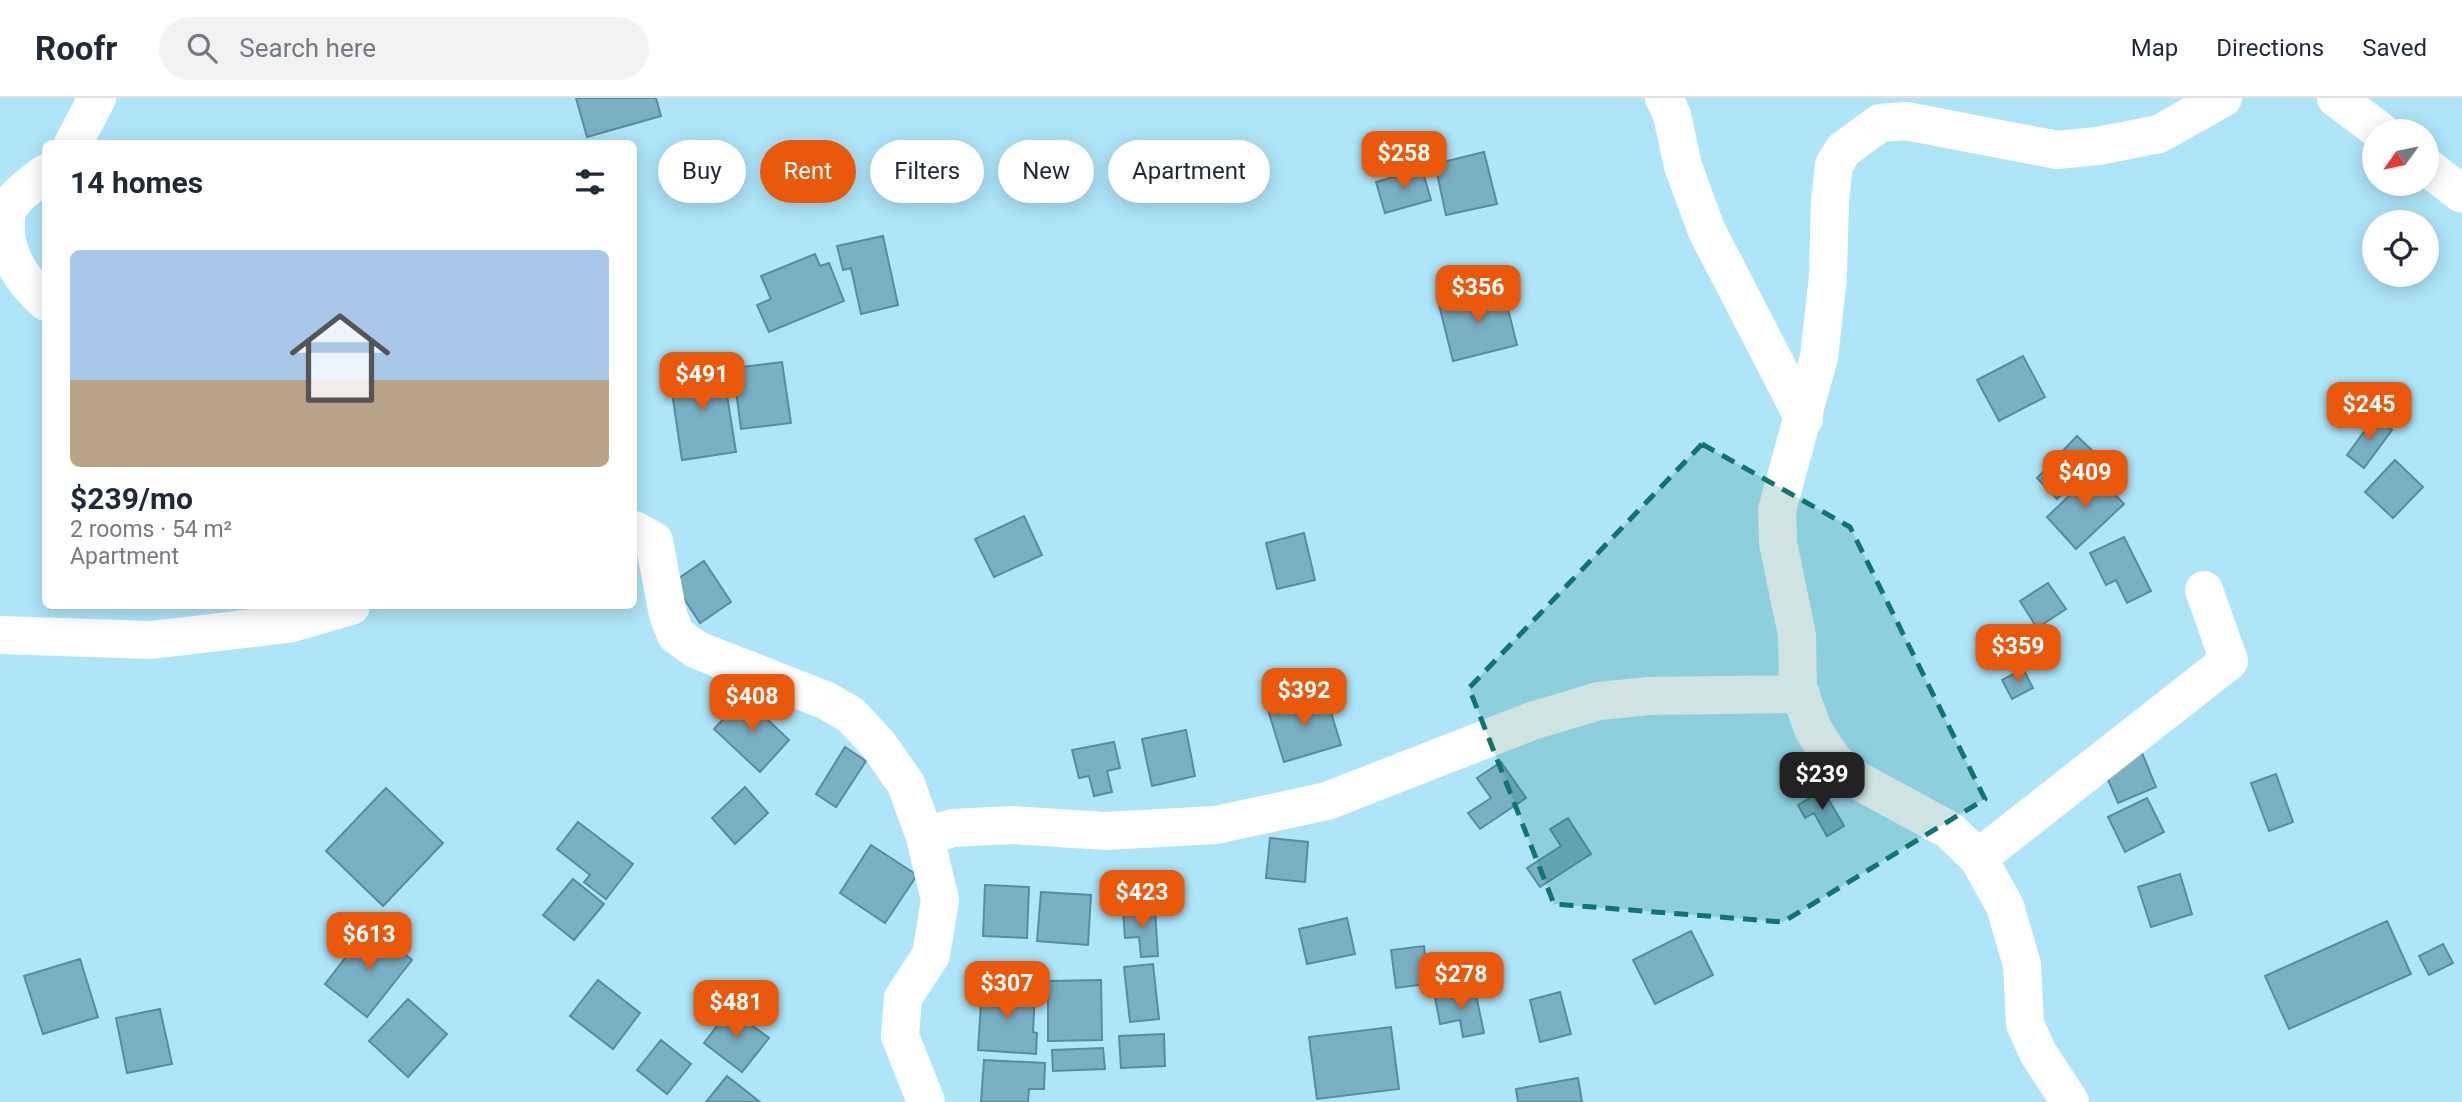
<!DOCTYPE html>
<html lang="en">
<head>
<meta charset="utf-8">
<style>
	:root { --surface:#fff; --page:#f2f2f3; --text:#1f2937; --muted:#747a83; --line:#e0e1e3; --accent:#ea580c }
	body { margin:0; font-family:Roboto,sans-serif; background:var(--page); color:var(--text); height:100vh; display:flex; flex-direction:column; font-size:26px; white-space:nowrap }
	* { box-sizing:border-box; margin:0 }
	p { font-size:23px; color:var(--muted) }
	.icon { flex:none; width:38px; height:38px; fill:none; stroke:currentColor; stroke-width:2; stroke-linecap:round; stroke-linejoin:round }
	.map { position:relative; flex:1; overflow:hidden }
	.side { position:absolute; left:42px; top:42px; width:595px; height:469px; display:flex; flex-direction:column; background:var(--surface); border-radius:10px; box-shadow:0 4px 18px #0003 }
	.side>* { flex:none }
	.top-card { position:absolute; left:658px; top:42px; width:665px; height:63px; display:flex; gap:14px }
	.needle { width:46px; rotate:237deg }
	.tools { position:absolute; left:2362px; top:21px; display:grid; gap:14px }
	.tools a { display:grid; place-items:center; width:77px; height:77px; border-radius:50%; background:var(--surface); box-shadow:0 4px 18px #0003; font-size:35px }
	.price { position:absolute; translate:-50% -60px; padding:0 16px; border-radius:14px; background:var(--accent); color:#fff; font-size:23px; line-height:46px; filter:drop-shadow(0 2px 4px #0008) }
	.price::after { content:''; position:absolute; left:50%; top:42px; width:21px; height:16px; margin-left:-10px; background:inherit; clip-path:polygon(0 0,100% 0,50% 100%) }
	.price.selected { background:#222; color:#fff }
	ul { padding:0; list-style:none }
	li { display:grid; align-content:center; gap:14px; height:371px; padding:0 28px }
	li+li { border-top:2px solid var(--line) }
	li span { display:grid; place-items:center; height:217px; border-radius:10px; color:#555 }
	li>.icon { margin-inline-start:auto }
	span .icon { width:126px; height:126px; fill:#fffc; stroke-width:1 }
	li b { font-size:30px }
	h2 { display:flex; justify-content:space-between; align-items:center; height:84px; padding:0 28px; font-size:30px }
	.tag { padding:0 24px; border-radius:32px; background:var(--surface); box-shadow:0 4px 18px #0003; font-size:24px; line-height:63px }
	.tag.selected { background:var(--accent); color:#fff }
	header { display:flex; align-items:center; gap:42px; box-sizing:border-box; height:98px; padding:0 35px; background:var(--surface); border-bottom:2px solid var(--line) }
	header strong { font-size:33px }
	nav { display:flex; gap:38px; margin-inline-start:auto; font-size:24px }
	.search { width:490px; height:63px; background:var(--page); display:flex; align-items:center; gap:18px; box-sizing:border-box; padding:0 24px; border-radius:38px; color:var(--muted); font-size:26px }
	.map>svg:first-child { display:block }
	.building { fill:#7ab0c3; stroke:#588c9f; stroke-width:2 }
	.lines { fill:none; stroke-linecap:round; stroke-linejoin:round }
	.street { stroke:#fff; stroke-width:38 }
	.marked { fill:#0f766e; fill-opacity:0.2; stroke:#0f766e; stroke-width:5; stroke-dasharray:14 9; stroke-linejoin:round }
</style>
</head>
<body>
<header>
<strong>Roofr</strong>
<div class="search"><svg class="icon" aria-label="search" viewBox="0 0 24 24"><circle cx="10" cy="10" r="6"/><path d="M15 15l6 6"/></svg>Search here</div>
<nav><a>Map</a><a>Directions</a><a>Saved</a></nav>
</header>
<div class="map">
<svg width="2462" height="1004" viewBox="0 0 2462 1004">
	<rect width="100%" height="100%" fill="#aee5f9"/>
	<path class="building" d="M576,0H656L661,18L587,39Z
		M1484,54L1497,106L1446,117L1435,66Z
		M1422,71L1431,102L1385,115L1376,84Z
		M883,138L898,207L861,216L851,170L843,172L837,148Z
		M815,156L820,168L829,165L844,203L769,234L757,207L771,201L761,178Z
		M1503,191L1517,247L1453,263L1439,207Z
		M2023,258L2045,299L1999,323L1977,282Z
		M782,264L791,325L741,331L733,270Z
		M722,266L736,354L682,362L669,274Z
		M2375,319L2392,332L2364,370L2347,357Z
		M2077,338L2098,358L2057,401L2037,380Z
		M2395,362L2423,389L2393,420L2365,394Z
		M2094,374L2124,406L2076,451L2047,419Z
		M1024,418L1042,457L994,479L975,441Z
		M1304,435L1315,482L1277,491L1266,445Z
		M2124,439L2151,493L2127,505L2116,482L2106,487L2090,455Z
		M704,463L731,504L700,525L673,484Z
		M2048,485L2066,511L2037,530L2020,503Z
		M2023,571L2033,590L2012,601L2002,582Z
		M1325,595L1341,647L1284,664L1268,612Z
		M744,599L789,642L760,674L714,631Z
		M1186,632L1195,678L1152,688L1142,641Z
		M1114,644L1120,670L1107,673L1112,694L1094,698L1089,678L1079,680L1072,652Z
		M845,649L866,663L836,709L816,696Z
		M2142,655L2156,689L2118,705L2103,670Z
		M1501,664L1526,700L1480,731L1468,715L1491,700L1477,680Z
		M2276,676L2293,724L2269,733L2251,685Z
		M745,689L768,715L735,746L712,720Z
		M386,690L443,745L383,808L326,753Z
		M1823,692L1844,728L1827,738L1814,715L1805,720L1798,707Z
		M2147,700L2164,734L2125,754L2108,719Z
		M1568,720L1591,756L1540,789L1527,770L1561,748L1550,731Z
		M578,724L633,766L606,801L584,784L590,777L557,751Z
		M1270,740L1308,744L1305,784L1266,780Z
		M871,747L917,777L885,825L840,795Z
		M2180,776L2192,816L2151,829L2138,789Z
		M573,781L604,806L574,842L543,817Z
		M985,787L1029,789L1027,840L983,838Z
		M1041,794L1091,797L1088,847L1037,843Z
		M1155,812L1158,858L1141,859L1139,839L1125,840L1123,813Z
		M1347,820L1355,856L1307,866L1299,831Z
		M2387,823L2411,876L2289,931L2265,878Z
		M370,828L412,862L367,919L325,886Z
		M1691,833L1713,877L1655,906L1633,862Z
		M2443,846L2453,865L2429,877L2419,858Z
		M1424,848L1426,867L1441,865L1443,884L1396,890L1391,852Z
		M80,861L98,919L43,936L24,878Z
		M1153,866L1159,921L1130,924L1124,869Z
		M598,882L640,915L613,951L570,918Z
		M1101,882L1102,942L1048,943V883Z
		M982,889L1035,893L1033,934L1037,935L1036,956L978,952Z
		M1475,892L1484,935L1463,939L1460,922L1440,926L1435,899Z
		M1560,894L1571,936L1540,944L1530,902Z
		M408,901L447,936L408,979L369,943Z
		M160,911L172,966L127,975L116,920Z
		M730,911L769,940L742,974L704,945Z
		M1391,929L1399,991L1317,1001L1309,939Z
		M1164,936L1165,968L1121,970L1119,938Z
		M661,942L691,966L667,996L637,972Z
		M1103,950L1105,971L1053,973L1052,952Z
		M984,962L1045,965L1044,991H1029L1028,1004H981Z
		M727,978L760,1004H706Z
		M1578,980L1582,1004H1518L1516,991Z"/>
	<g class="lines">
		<path class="street" d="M1664,0L1672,17L1683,68L1706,131L1804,321
			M2336,0L2380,33
			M73,46L97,0
			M2427,69L2462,96
			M46,75C33,85 12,99 7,114C0,151 21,182 46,204
			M634,432L654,443L668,517L676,537L697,552L825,602L851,617L878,646L906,686L925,739L940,802L931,857L903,900L900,938L926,1004
			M0,537L151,542L288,526L351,508
			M925,739L952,730L1013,727L1105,733L1216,727L1327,703L1532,623L1599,603L1649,598L1801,596
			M1978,760L2229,563L2204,492
			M2070,1004L2038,955L2025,926L2022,867L2005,808L1978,760L1949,732L1855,681L1832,661L1813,631L1798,590L1797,537L1778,445L1777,412L1819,259L1828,179L1830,103L1834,67L1843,52L1880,25L1906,23L2057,52L2098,48L2159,36L2223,0"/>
	</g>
	<path class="marked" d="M1702,346L1850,429L1985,701L1783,824L1554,806L1469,590Z"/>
</svg>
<div class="tools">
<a><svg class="needle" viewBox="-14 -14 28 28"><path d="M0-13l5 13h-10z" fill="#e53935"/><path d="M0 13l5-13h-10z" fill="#747a83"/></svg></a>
<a><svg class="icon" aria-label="locate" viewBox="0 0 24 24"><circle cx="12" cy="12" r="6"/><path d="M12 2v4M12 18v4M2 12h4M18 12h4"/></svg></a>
</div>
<b class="price" style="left:1404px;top:93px">$258</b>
<b class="price" style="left:1478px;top:227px">$356</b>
<b class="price" style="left:702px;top:314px">$491</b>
<b class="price" style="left:2369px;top:344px">$245</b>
<b class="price" style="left:2085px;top:412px">$409</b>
<b class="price" style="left:2018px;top:586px">$359</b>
<b class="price" style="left:1304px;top:630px">$392</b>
<b class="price" style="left:752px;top:636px">$408</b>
<b class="price selected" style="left:1822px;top:714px">$239</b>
<b class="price" style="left:1142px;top:832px">$423</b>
<b class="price" style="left:369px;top:874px">$613</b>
<b class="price" style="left:1461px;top:914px">$278</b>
<b class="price" style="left:1007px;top:923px">$307</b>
<b class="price" style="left:736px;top:942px">$481</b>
<div class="top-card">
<a class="tag">Buy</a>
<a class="tag selected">Rent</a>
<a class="tag">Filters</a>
<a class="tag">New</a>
<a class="tag">Apartment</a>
</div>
<section class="side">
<h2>14 homes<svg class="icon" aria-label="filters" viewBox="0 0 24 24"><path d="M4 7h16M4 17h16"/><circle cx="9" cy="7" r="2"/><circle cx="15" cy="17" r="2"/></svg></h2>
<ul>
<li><span style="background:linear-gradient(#a9c7e8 60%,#b9a48a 0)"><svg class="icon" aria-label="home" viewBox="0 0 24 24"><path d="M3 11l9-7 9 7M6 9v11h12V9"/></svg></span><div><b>$239/mo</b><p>2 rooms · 54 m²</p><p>Apartment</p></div></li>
</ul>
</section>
</div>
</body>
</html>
